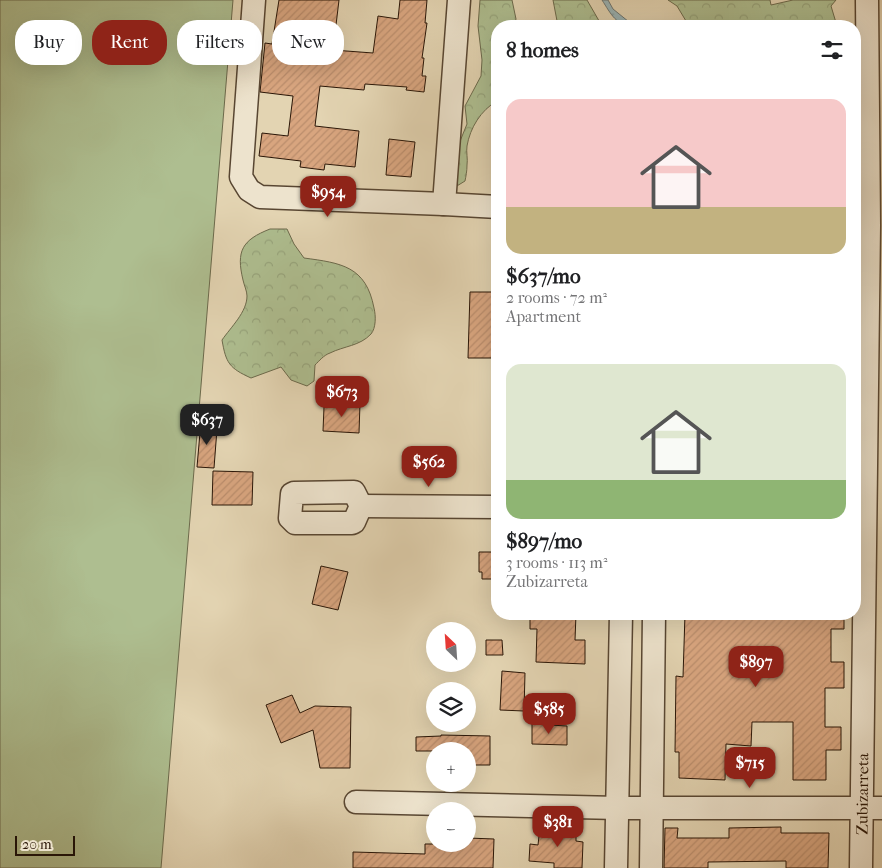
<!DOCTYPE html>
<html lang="en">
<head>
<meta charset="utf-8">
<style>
	:root { --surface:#fff; --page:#f6f6f6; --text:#202124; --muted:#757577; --accent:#8f2418 }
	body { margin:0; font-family:"IM FELL French Canon",serif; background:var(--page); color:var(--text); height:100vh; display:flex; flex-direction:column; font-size:19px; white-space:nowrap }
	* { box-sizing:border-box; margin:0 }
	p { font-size:16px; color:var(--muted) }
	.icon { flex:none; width:28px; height:28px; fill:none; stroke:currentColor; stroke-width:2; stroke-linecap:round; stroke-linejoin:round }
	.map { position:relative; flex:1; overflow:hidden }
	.panel { position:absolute; left:491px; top:20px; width:370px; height:600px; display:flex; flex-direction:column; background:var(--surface); border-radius:20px; box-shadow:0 5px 20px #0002 }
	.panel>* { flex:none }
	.hud { position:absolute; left:15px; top:20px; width:401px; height:45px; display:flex; gap:10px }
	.needle { width:32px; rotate:335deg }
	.tools { position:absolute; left:426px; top:622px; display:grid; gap:10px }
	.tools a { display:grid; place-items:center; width:50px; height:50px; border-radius:50%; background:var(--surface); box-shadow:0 5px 20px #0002; font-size:25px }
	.scale { position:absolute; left:15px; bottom:12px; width:60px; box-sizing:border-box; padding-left:5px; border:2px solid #2a1607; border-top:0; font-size:14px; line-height:18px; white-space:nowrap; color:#2a1607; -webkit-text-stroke:4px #ede3cd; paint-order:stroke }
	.price { position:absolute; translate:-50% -42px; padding:0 11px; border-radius:10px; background:var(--accent); color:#fff; font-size:16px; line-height:32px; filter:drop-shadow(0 1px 2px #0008) }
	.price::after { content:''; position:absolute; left:50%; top:30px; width:15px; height:11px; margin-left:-8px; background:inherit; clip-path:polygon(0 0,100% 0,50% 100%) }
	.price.current { background:#222; color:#fff }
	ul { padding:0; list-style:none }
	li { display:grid; align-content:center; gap:10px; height:265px; padding:0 15px }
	li span { display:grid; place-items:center; height:155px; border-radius:15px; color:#555 }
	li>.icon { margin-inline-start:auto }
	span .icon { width:90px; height:90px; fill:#fffc; stroke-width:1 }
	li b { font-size:21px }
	h2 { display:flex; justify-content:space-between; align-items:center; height:60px; padding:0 15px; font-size:21px }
	.tag { padding:0 18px; border-radius:20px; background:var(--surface); box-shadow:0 5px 20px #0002; font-size:18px; line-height:45px }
	.tag.current { background:var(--accent); color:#fff }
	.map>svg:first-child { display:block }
	.green { fill:#aebe90; stroke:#6c6a4c }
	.forest { fill:url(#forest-crowns); stroke:#6c6a4c }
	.water { fill:url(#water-ripples); stroke:#6d7571 }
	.building { fill:url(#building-hatch); stroke:#2a1607 }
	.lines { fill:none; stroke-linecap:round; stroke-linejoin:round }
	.minor-casing { stroke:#584632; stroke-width:25 }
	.minor { stroke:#ede3cd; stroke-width:22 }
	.labels { text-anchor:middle; stroke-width:5; stroke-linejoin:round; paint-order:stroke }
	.street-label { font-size:16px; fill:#2a1607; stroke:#ede3cd }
</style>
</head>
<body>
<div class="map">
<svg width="882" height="868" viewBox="0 0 882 868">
	<defs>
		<pattern id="forest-crowns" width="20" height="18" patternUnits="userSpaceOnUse" patternTransform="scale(1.25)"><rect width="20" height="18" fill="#aebe90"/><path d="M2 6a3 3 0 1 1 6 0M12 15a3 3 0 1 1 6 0" fill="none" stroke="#96a37b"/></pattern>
		<pattern id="water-ripples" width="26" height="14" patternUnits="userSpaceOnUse" patternTransform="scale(1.25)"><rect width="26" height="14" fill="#9ab5b7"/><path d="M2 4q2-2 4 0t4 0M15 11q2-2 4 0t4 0" fill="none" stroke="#7e9293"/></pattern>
		<pattern id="building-hatch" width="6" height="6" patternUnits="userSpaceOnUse" patternTransform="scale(1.25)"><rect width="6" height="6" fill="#d8a57f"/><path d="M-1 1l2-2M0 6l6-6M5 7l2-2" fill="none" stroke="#ba8d6c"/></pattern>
	</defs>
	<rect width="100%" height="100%" fill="#e3d4b2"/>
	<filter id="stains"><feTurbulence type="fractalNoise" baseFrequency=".004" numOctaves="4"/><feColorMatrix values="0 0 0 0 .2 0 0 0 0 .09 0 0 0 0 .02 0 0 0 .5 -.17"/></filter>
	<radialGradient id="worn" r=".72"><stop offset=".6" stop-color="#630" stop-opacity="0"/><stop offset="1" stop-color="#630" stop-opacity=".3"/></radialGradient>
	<path class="green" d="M0,0H233L161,868H0Z"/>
	<path class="forest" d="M480,0H512L516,19L514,26H498L497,101C481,110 470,128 467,146C466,152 468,159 467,165C467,171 466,176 465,181L452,189L454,156L467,124L465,106L481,76L482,60L478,26Z
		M553,0H587L602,26H558Z
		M668,0H770L771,5L793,0H836L831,6L837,26H689L677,6Z
		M270,229H287L294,244L304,258C341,263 366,266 374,308C376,316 376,328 371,334C360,346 344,346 330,353C324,355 319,361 315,365L314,381L307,386L291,380L281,367L251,378C229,368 226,363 222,340C231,327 247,312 247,296C247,291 244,285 243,280C236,251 242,240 270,229Z"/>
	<path class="water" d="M602,0H608L613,9L634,26C616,26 611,14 602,0Z"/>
	<path class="building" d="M279,0H339L333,50L373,53L378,16L398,19L400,0H427L425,23H427L422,58H424L422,76H426L424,92L406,90L407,87L365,84L364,90L320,86L315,126L359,131L355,167L325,164L324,170L300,167L301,161L259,156L262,133L288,136L293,96L260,92L265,43L272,44Z
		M389,139L415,142L411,177L386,175Z
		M470,292H498V358H468Z
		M333,402L360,403L359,433L323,431L324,407H333Z
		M201,421L217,429L214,468L197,467Z
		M213,471L253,472L252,505H212Z
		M479,552H498L497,579H482V572H479Z
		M321,566L348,572L338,610L312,604Z
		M530,614H576L575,640H585V664L536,662L537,629H530Z
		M685,614H844V629H831V662H844V688H825V727H841V750H826V780H793V722H752L751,746L726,744L725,780L679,778V752H675L676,676L683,677Z
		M486,640H502L503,655H486Z
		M502,671L525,673L524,711L500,710Z
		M292,695L300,713L315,706L351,707L350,768H320L313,730L281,743L266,705Z
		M532,724L567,726V745L532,744Z
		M441,735L490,736V765H468V751H416V737L441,736Z
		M540,827L576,828V841L583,842L582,868H554V863L529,861L530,844L538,845Z
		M781,827V833H829L828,868H786V861L708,862V868H664L665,828H678L677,838H729V828Z
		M468,838L494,839L493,868H353V852L425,854V844H468Z"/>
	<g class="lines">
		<g class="minor-casing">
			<g id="minor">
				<path d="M254,0L241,177L249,190L260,197L444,204L498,207"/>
				<path d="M444,204L459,0"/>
				<path d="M354,492L361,506L354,522L352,523H295L290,518L292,494L294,493Z"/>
				<path d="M361,506L498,507"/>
				<path d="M356,802L618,808H882"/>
				<path d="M616,868L621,614"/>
				<path d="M651,868L654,614"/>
				<path id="s1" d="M861,868L869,225L867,0"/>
			</g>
		</g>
		<use href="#minor" class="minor"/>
	</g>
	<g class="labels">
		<g class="street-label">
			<text dy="6" stroke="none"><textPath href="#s1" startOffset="74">Zubizarreta</textPath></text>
		</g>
	</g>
	<rect width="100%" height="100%" filter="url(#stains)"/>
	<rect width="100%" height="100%" fill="url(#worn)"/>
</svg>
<div class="tools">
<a><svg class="needle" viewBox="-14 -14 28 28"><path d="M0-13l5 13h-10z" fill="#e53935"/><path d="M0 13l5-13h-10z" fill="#757577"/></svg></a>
<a><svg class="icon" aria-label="layers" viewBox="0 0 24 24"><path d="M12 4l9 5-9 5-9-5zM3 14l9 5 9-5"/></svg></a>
<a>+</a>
<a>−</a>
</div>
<div class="scale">20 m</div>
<b class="price" style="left:328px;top:218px">$954</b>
<b class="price" style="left:342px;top:418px">$673</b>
<b class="price current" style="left:207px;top:446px">$637</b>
<b class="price" style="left:429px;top:488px">$562</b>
<b class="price" style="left:756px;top:688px">$897</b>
<b class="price" style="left:549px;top:735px">$585</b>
<b class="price" style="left:750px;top:789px">$715</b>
<b class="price" style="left:558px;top:848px">$381</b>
<div class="hud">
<a class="tag">Buy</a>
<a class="tag current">Rent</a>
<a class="tag">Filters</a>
<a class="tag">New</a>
</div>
<section class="panel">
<h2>8 homes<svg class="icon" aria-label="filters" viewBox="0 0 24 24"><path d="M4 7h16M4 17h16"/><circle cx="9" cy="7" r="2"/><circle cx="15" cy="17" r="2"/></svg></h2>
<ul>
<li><span style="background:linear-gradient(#f6c9c9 70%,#c2b280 0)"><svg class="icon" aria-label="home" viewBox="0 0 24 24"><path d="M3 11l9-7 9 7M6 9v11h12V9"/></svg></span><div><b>$637/mo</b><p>2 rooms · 72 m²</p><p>Apartment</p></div></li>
<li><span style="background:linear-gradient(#dfe7d0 75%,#8fb573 0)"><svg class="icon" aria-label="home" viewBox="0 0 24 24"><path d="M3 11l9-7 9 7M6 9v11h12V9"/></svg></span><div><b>$897/mo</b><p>3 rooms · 113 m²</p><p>Zubizarreta</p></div></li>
</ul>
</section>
</div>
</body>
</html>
